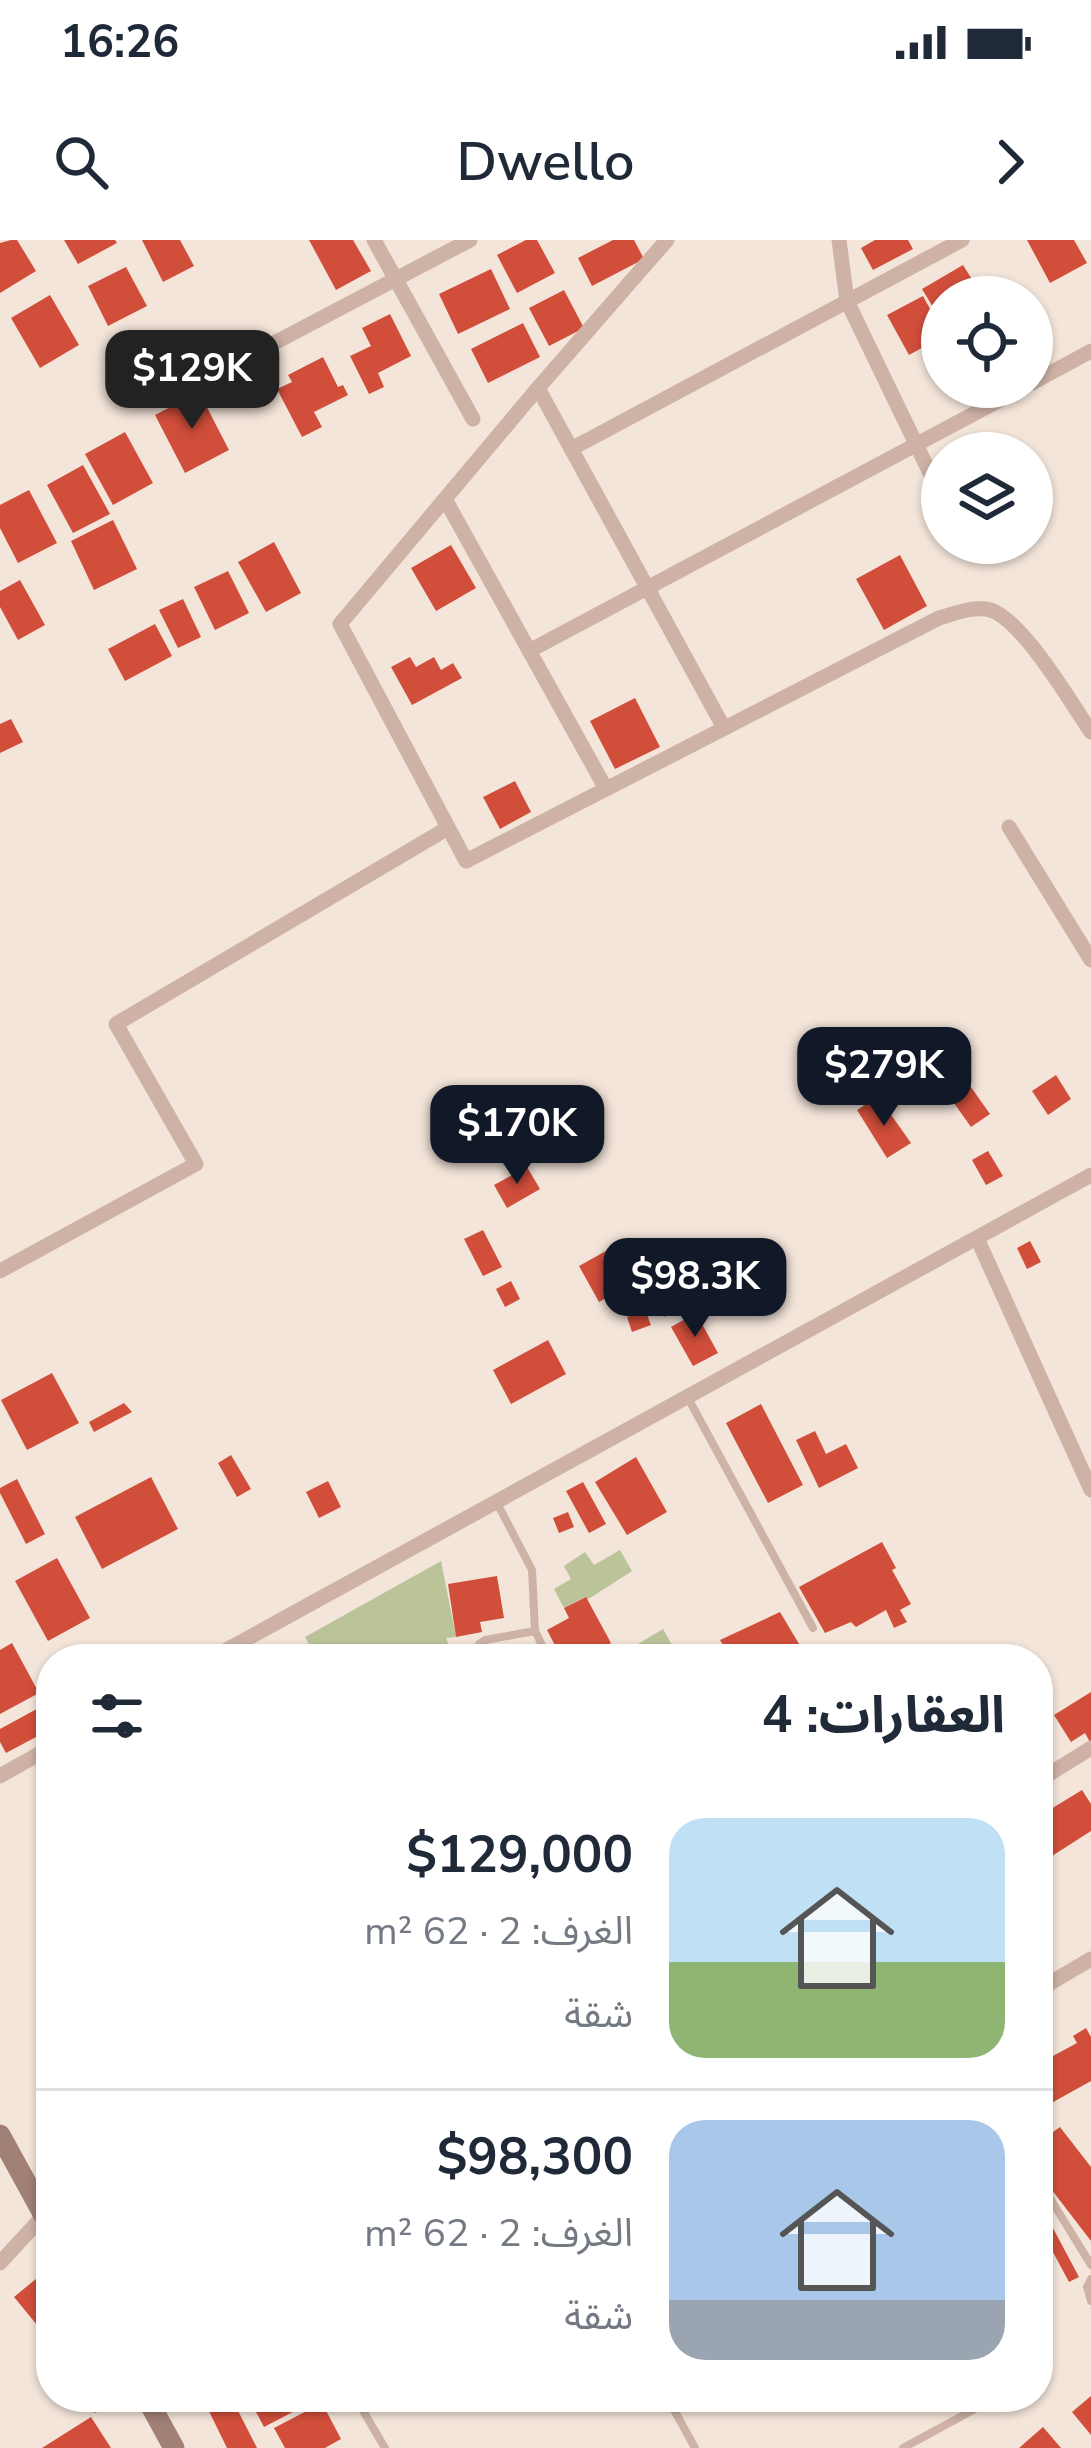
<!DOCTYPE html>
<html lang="ar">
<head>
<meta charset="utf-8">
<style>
	:root { --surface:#fff; --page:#f6f6f7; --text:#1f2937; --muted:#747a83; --line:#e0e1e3; --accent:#111827 }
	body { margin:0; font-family:"Nunito Sans","Noto Sans Arabic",sans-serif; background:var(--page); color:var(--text); direction:rtl; height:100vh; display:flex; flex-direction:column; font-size:45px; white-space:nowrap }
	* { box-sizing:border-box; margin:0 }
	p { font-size:39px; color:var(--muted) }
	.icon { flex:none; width:66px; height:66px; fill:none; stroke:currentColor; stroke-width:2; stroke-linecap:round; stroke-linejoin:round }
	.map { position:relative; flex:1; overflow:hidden; direction:ltr }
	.panel { position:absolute; left:36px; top:1404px; width:1017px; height:768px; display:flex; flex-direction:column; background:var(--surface); border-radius:48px; box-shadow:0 3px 9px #0004; direction:rtl }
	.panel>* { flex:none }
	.fabs { position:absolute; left:921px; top:36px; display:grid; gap:24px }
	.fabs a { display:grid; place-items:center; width:132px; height:132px; border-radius:50%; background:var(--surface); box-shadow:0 3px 9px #0004; font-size:60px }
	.price { position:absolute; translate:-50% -102px; padding:0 27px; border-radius:24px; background:var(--accent); color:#fff; font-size:39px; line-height:78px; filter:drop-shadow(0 3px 6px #0008) }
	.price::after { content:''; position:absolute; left:50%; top:72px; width:36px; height:27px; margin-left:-18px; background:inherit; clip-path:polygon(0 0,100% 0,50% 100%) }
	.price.current { background:#222; color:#fff }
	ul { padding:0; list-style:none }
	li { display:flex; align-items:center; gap:36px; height:300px; padding:0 48px }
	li+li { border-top:3px solid var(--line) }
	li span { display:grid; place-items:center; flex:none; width:336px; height:240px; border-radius:36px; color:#555 }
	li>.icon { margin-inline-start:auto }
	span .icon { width:144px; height:144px; fill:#fffc; stroke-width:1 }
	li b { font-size:51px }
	h2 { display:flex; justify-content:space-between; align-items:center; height:144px; padding:0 48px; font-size:51px }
	.status { display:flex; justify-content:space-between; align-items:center; height:84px; padding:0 60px; background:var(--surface); direction:ltr }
	.status svg { height:33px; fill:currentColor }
	header { display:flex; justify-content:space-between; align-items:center; height:156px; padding:0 48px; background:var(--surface); font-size:54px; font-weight:600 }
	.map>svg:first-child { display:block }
	.green { fill:#bbc499 }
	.building { fill:#d14e3b }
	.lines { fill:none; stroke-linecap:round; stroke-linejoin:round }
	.lane { stroke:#cdb2a5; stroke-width:8 }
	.street { stroke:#cdb2a5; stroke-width:15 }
	.secondary { stroke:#a18076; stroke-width:21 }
</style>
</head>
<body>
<div class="status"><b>16:26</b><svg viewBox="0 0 49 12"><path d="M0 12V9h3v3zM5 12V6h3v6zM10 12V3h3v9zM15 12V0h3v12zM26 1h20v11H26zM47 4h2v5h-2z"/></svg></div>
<header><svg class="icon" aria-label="forward" viewBox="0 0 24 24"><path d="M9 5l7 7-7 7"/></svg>Dwello<svg class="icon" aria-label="search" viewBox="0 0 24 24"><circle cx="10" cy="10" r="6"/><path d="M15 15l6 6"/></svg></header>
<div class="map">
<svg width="1091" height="2208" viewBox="0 0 1091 2208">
	<rect width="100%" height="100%" fill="#f4e5da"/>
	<path class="green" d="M620,1310L632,1331L587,1360L585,1357L564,1368L554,1349L571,1339L564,1326L585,1312L594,1325Z
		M441,1321L456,1397L446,1398L451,1410L435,1419H317L305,1397Z
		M663,1389L680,1419H613Z"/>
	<path class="building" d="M11,0H17L36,31L0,53V3Z
		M64,0H115L117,3L78,24Z
		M142,0H180L194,26L163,42Z
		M309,0H353L371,31L336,50Z
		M526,0H537L555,33L517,53L497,15Z
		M613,0H634L644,19L592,46L578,18Z
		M875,0H908L913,9L873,30L861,8Z
		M1027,0H1074L1087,23L1050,43Z
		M963,25L983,57H942V82L922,49Z
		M126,27L147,66L108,86L88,46Z
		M491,29L510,69L458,94L439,54Z
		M564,50L584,88L549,106L529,68Z
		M50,55L79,105L40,128L11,78Z
		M923,56L942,91V97L909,115L887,75Z
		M390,74L411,116L378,133L384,147L369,154L350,116L371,106L362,88Z
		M523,83L540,117L488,143L471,109Z
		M323,117L338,147L343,145L348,155L314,172L322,187L302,197L277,149L292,142L288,135Z
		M199,152L229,210L185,233L155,175Z
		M125,192L153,243L113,265L85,214Z
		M83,225L110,274L73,293L47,245Z
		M29,250L57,303L18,323L0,288V265Z
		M113,280L137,329L94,350L71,301Z
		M274,302L301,353L266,372L238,322Z
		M451,305L476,348L436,371L411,328Z
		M900,315L927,366L884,390L856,339Z
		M228,331L249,373L215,390L194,347Z
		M20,340L45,385L18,400L0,367V351Z
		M183,359L201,397L178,408L159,370Z
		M155,384L172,416L125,441L108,409Z
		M410,417L416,427L434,417L441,430L453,423L462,438L412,465L391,427Z
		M635,458L660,507L615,529L590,481Z
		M11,479L23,502L0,513V484Z
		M515,541L531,572L500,589L483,557Z
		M1056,835L1071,859L1048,875L1032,851Z
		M968,843L990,874L971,887L949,856Z
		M873,860L881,873L887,869L911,903L887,918L857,870Z
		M988,911L1003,936L986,945L972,920Z
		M527,927L540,949L507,968L494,945Z
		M483,990L502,1027L483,1036L464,999Z
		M1030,1001L1041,1022L1027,1029L1017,1008Z
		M622,1002L642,1038L599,1062L579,1026Z
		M511,1041L520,1059L505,1067L496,1049Z
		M741,1045L757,1067L744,1071L728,1051Z
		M674,1049L684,1066L664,1077L654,1060Z
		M645,1070L651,1085L632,1092L627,1077Z
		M696,1073L718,1113L693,1126L671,1087Z
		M548,1100L566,1134L511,1164L493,1130Z
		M52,1133L79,1183L27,1210L1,1160Z
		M124,1163L132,1172L94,1192L89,1182Z
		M761,1164L803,1245L768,1263L726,1183Z
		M815,1191L826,1214L846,1204L858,1228L819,1248L796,1200Z
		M231,1215L251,1249L237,1257L218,1223Z
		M636,1217L667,1272L627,1295L595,1242Z
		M151,1237L178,1289L102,1329L75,1277Z
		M17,1239L45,1294L26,1304L0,1253V1248Z
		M328,1241L341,1267L319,1278L306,1252Z
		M583,1242L606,1284L589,1293L566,1251Z
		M568,1272L574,1287L559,1293L553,1278Z
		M882,1302L896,1328L892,1330L911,1364L900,1370L907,1382L894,1388L886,1370L856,1387L851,1382L825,1393L799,1347Z
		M57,1318L90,1378L48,1401L15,1341Z
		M497,1336L504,1378L480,1382L482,1392L456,1397L448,1344Z
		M586,1357L611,1403L581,1419H562L547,1390L569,1378L564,1368Z
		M780,1372L808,1419H731L720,1400Z
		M12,1403L39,1453L0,1474V1410Z
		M1091,1452V1504L1085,1493L1071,1502L1054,1475Z
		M44,1465L51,1478V1489L6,1513L0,1502V1489Z
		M1082,1550L1091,1564V1591L1052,1616L1038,1593V1577Z
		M1086,1788L1091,1797V1841L1046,1866L1040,1853L1053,1846L1040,1823L1077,1803L1073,1796Z
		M1060,1887L1091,1927V2001L1038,1932V1903Z
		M1038,1960L1079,2037L1069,2042L1038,1984Z
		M42,2034L51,2046V2102L14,2057Z
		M1091,2156V2195L1072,2172Z
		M85,2157H115L117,2160L95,2173Z
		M202,2157H231L257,2208H227Z
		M248,2157H309L312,2162L264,2187Z
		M322,2163L341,2199L325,2208H285L274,2188Z
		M91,2177L111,2208H42Z
		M1043,2187L1061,2208H1019Z"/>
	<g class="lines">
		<path class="lane" d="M688,1158L813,1388
			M497,1263L532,1330L535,1391
			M482,1419L478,1412L479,1404L485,1400L535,1391L544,1409L539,1419
			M1045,1950L1091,2025
			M1091,2039L1087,2047L1091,2061
			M355,2157L385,2208
			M667,2157L695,2208
			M903,2208L973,2170L975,2163L971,2157"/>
		<path class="street" d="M374,0L473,179
			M667,0L538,148L340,384L466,621L939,378C954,374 970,367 986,369C1019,373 1071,463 1091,492
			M839,0L847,61L942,258
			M221,131L470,0
			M1032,143L1091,111
			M538,148L724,488
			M571,209L962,0
			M445,259L606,549
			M529,411L1024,147
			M1009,587L1091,720
			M977,998L1091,1250
			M0,1031L196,924L116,784L448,588
			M210,1419L1091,935
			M0,1536L51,1507
			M1038,1541L1091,1508
			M1040,1749L1091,1719
			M0,2023L44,1975"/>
		<path class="secondary" d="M0,1895L51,1988
			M146,2157L174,2208"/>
	</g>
</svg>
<div class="fabs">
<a><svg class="icon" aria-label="locate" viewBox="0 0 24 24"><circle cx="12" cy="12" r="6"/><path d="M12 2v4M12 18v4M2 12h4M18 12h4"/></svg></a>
<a><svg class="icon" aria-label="layers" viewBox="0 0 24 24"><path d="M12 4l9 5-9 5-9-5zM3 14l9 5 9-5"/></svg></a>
</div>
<b class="price current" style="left:192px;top:192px">$129K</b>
<b class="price" style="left:884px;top:889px">$279K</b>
<b class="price" style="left:517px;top:947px">$170K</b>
<b class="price" style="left:695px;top:1100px">$98.3K</b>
<section class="panel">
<h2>العقارات: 4<svg class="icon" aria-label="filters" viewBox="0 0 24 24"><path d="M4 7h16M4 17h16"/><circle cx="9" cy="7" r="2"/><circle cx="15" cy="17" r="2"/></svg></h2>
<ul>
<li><span style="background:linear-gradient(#bfe0f5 60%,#8fb573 0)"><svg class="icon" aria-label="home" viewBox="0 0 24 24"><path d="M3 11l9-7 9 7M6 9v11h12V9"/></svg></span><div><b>$129,000</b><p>الغرف: 2 · 62 m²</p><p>شقة</p></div></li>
<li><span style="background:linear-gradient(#a9c7e8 75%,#9aa5b1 0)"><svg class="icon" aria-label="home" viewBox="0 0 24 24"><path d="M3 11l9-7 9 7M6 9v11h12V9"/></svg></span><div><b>$98,300</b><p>الغرف: 2 · 62 m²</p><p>شقة</p></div></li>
</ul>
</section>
</div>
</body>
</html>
